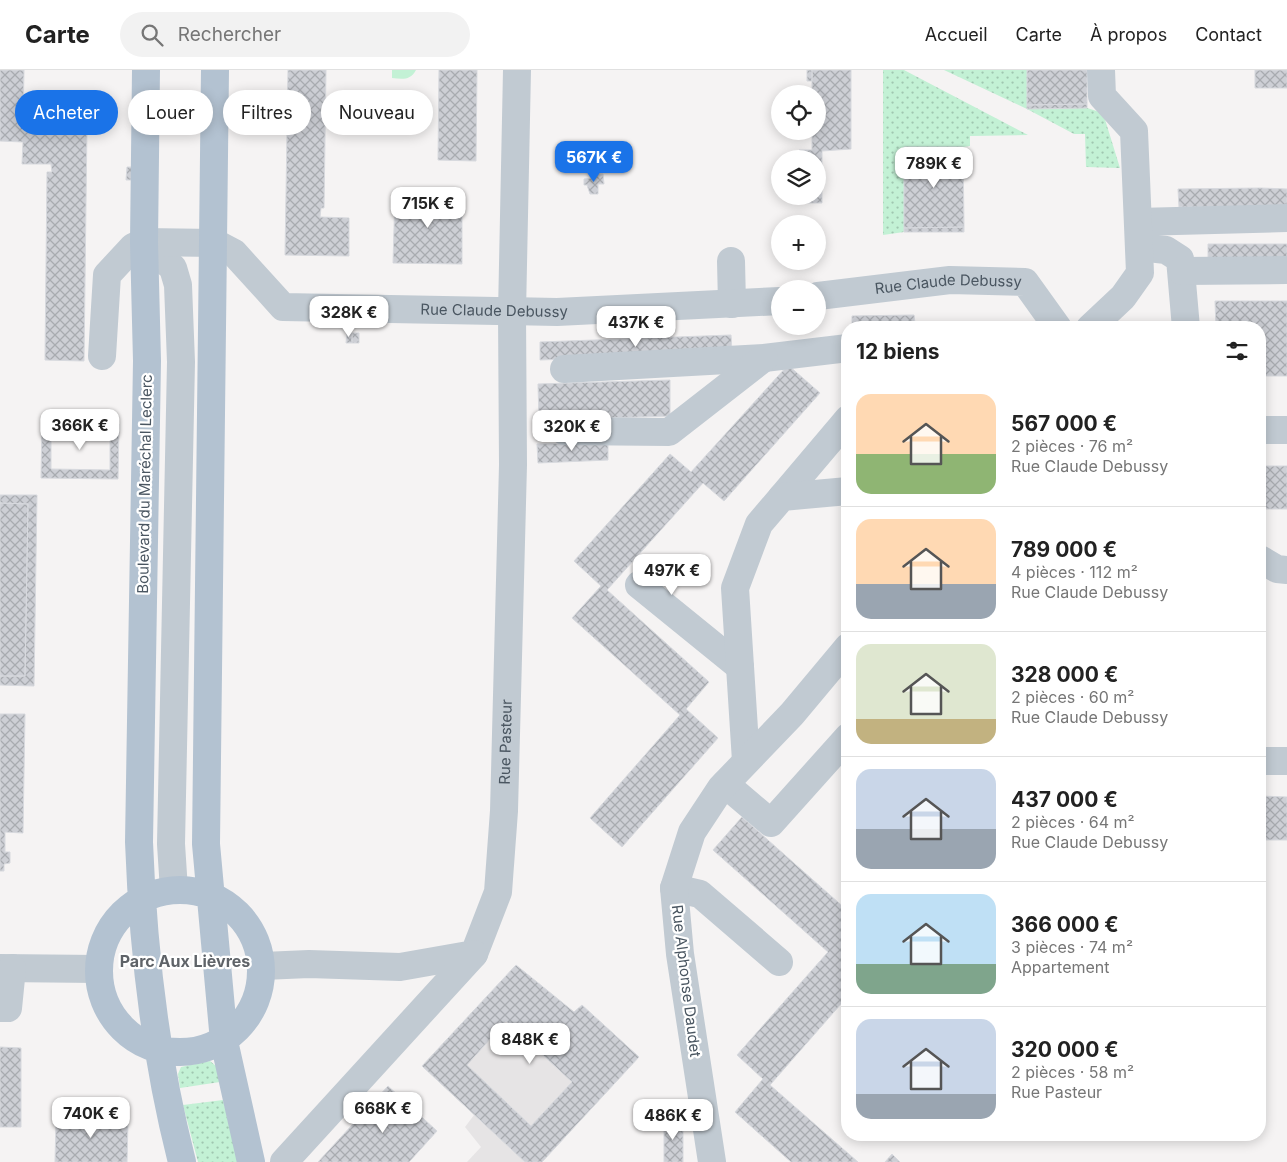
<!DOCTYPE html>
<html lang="fr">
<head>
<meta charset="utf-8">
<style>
	:root { --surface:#fff; --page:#f2f2f2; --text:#222; --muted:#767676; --line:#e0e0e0; --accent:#1a73e8 }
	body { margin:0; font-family:Inter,sans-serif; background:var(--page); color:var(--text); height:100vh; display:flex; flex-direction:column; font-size:19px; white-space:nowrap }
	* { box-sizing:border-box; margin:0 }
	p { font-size:16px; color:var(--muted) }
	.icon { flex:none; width:28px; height:28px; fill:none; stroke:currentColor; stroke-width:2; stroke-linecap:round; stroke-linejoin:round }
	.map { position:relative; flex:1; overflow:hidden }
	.details { position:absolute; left:841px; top:251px; width:425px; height:820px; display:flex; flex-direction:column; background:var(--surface); border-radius:20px; box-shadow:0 2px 12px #0003 }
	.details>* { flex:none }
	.hud { position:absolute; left:15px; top:20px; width:475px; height:45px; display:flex; gap:10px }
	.fabs { position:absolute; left:771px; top:15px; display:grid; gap:10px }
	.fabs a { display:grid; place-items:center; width:55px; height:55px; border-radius:50%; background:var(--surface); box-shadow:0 2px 12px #0003; font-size:25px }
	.price { position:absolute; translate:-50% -42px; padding:0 11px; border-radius:10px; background:#fff; color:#222; font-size:16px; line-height:32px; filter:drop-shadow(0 1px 2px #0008) }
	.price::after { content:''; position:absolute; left:50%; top:30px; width:15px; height:11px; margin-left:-8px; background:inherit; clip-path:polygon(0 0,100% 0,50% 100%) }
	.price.current { background:var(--accent); color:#fff }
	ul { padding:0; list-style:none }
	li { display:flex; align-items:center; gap:15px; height:125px; padding:0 15px }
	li+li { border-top:1px solid var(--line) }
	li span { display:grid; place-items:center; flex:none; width:140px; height:100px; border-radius:15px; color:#555 }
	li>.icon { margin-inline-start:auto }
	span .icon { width:60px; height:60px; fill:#fffc; stroke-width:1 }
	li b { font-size:21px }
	h2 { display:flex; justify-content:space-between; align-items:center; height:60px; padding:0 15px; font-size:21px }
	.tag { padding:0 18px; border-radius:22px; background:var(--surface); box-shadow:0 2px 12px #0003; font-size:18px; line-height:45px }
	.tag.current { background:var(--accent); color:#fff }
	header { display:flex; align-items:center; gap:30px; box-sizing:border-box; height:70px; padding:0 25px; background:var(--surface); border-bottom:1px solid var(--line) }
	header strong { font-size:24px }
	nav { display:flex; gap:28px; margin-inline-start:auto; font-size:18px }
	.search { width:350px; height:45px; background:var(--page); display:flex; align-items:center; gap:12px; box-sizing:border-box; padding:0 18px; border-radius:28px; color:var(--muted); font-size:19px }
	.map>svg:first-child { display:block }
	.education { fill:#e6e4e5 }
	.grass { fill:url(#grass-dots) }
	.green { fill:#c3f1d5 }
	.building { fill:url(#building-cross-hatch); stroke:#d7d9de; fill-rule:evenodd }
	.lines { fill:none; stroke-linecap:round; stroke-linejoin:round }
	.minor { stroke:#c1cad2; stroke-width:28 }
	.major { stroke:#b3c2d1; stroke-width:28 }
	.labels { text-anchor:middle; stroke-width:4.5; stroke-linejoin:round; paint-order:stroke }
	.street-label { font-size:15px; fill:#4a5661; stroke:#fff }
	.neighbourhood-label { font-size:16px; font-weight:bold; fill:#5f6368; stroke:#fff }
</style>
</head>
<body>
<header>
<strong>Carte</strong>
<div class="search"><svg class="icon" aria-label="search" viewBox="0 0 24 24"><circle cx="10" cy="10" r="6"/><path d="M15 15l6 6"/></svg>Rechercher</div>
<nav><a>Accueil</a><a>Carte</a><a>À propos</a><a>Contact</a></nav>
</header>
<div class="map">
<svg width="1287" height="1092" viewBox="0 0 1287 1092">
	<defs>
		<pattern id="grass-dots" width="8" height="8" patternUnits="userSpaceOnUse" patternTransform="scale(1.25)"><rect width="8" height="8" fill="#c3f1d5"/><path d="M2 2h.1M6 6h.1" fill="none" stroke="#a0c6b0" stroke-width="1.8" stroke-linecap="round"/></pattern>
		<pattern id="building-cross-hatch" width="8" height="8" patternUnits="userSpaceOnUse" patternTransform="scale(1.25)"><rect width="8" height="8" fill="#cdcfd5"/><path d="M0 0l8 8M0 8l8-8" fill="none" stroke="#a8abb0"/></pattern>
	</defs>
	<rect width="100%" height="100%" fill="#f5f3f3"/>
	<path class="education" d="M516,895L574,942L582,935L639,987L542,1092H467L481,1077L465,1057L474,1045L422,996Z"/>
	<path class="grass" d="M883,0H904L1028,65L970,66V76L963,77H904V162L883,165Z
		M944,0H1027L1028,38H1087L1103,43L1120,98L1086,97L1085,64H1074L1027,39Z
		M210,991L216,996L220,1012L180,1018L178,1004L181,997Z
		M223,1030L239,1092H198L183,1035Z"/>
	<path class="green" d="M392,0H416C410,11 402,9 392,8Z"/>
	<path class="building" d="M0,0H24L23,54L87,55L84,291L45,290L47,102H52L51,94H22L23,72L0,71Z
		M288,0H326L324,138H321L320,147L349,148V186L285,185Z
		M439,0H477L476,91L438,90Z
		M807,0H812V11H807Z
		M812,0H851V79L822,81V133H800V126H818V89H799V80H812V61H818V24H812Z
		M1027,0H1087V34L1027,35Z
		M1255,0H1287V18H1255Z
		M1087,34V38L1027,39V35Z
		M904,77H963V80L904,81Z
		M963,80L964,157L904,158V81Z
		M127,97H132L131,110H126Z
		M603,104L604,114H598V124H590L587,115H584V109L593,108V105Z
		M1261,118L1287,119V137H1179L1178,119Z
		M395,124L462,125V194L393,193Z
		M964,157V162H904V158Z
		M1208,174H1287V192H1208Z
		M1215,231H1287V306H1260V258H1216Z
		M914,245L915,253H1031L1036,258H852V246Z
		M347,263H352V273H346Z
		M352,263H359V273H352Z
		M731,265L732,283L540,290V272Z
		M788,295L820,323L724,431L703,413L607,520L709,612L686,639L718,668L622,777L590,748L680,645L572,548L601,516L574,491L670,384L691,402Z
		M670,310V346L539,350L538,314Z
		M42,353L119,354L118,409L41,408ZM51,362H110V400L51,399Z
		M608,372V390L538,393L537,374Z
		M1260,396H1287V439H1260Z
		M0,425H37L34,616L0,615V606H25L28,434L0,433Z
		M0,433L28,434L25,606H0Z
		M0,644H25L23,763L5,762V782H10V793L4,794V801H0Z
		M1260,726L1287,727V770H1260Z
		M742,747L848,841V926L770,1015L858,1092H791L735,1042L763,1009L737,985L828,882L713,780Z
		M516,895L574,942L582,935L639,987L542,1092H525L422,996ZM506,951L572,1012L531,1056L467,995Z
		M0,977L21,978V1057H0Z
		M388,1016L437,1061L409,1092H318Z
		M92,1028L110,1039L103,1050H79L73,1039Z
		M73,1039L79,1050H103L110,1039L128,1051L127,1092H55L56,1050Z
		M664,1049L683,1050V1092H664Z
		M892,1084L900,1092H885Z"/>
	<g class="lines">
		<g class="minor">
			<path d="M1138,152L1287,148"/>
			<path d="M144,172L173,198L178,215L181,292L171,774L174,820"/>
			<path d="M1139,177L1166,180L1180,189L1186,258"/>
			<path d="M731,191L732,234"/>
			<path d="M1182,201L1287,200"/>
			<path id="s1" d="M818,226L950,210L1025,212L1058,258"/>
			<path d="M1090,258L1123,227L1140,203L1134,61L1102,26L1101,0"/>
			<path id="s2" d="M102,286L107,205L133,177L144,172L215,173L234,183L283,237L557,242L780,231"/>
			<path d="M564,299L764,288L848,278"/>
			<path d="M1260,360H1287"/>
			<path d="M564,361L669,362L764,288"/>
			<path d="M782,427L848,349"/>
			<path d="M1260,489L1277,499L1287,500"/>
			<path d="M639,515L740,597"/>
			<path d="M746,691L735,518L759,454L782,427L848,421"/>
			<path d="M1260,691H1287"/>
			<path d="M725,714L771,753L848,667"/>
			<path d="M674,818L700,824L779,892"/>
			<path id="s3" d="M263,896L309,894L400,897L474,884L498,822L504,741L513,395L512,243L517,0"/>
			<path d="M0,898L98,899"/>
			<path d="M0,938H8L12,898"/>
			<path d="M284,1092L474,884"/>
			<path d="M712,1092L680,884L674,818L692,762L721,718L792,644L848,577"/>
		</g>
		<path class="major" d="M146,0L144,172L147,291L139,772C143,880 155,987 182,1092
			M215,0L206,774L224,971L251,1092
			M99 901a81 81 0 1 1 162 0a81 81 0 1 1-162 0Z"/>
	</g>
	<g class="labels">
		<g class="street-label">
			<text dy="5" stroke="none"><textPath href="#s1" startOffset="131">Rue Claude Debussy</textPath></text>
			<text dy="5" stroke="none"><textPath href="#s2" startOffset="508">Rue Claude Debussy</textPath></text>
			<text transform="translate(145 414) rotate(-89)" y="5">Boulevard du Maréchal Leclerc</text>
			<text dy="5" stroke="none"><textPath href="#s3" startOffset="429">Rue Pasteur</textPath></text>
			<text transform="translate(686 911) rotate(83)" y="5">Rue Alphonse Daudet</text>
		</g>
		<g class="neighbourhood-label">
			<text x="185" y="897">Parc Aux Lièvres</text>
		</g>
	</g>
</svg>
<div class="fabs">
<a><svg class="icon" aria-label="locate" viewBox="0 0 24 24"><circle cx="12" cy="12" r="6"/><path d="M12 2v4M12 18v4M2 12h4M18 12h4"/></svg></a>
<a><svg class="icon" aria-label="layers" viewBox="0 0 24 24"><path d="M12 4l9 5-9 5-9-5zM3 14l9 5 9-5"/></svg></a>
<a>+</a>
<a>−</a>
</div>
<b class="price current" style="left:594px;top:113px">567K €</b>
<b class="price" style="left:934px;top:119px">789K €</b>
<b class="price" style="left:428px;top:159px">715K €</b>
<b class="price" style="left:349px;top:268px">328K €</b>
<b class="price" style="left:636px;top:278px">437K €</b>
<b class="price" style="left:80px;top:381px">366K €</b>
<b class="price" style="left:572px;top:382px">320K €</b>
<b class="price" style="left:672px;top:526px">497K €</b>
<b class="price" style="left:530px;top:995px">848K €</b>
<b class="price" style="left:383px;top:1064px">668K €</b>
<b class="price" style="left:91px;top:1069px">740K €</b>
<b class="price" style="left:673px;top:1071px">486K €</b>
<div class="hud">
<a class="tag current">Acheter</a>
<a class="tag">Louer</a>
<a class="tag">Filtres</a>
<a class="tag">Nouveau</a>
</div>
<section class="details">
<h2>12 biens<svg class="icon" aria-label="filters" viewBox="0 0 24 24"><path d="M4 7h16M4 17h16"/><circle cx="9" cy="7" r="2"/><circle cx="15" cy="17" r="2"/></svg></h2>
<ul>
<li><span style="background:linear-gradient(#ffd9b3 60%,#8fb573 0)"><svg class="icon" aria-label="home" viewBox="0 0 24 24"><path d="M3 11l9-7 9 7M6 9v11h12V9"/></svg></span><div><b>567 000 €</b><p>2 pièces · 76 m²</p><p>Rue Claude Debussy</p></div></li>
<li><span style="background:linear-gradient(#ffd9b3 65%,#9aa5b1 0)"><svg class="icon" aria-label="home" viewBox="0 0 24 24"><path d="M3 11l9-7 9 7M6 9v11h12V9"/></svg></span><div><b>789 000 €</b><p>4 pièces · 112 m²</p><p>Rue Claude Debussy</p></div></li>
<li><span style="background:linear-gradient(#dfe7d0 75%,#c2b280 0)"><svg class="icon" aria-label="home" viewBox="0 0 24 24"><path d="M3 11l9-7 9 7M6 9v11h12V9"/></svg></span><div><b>328 000 €</b><p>2 pièces · 60 m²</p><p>Rue Claude Debussy</p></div></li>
<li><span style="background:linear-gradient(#c9d6e8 60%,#9aa5b1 0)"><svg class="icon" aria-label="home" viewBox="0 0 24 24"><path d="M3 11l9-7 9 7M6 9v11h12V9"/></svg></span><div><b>437 000 €</b><p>2 pièces · 64 m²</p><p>Rue Claude Debussy</p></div></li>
<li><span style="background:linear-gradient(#bfe0f5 70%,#7fa58c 0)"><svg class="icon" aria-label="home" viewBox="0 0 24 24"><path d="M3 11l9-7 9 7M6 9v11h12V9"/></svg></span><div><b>366 000 €</b><p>3 pièces · 74 m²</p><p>Appartement</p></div></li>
<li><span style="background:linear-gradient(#c9d6e8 75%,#9aa5b1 0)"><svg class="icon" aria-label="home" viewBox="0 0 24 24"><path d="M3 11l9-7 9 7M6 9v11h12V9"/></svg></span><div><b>320 000 €</b><p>2 pièces · 58 m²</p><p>Rue Pasteur</p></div></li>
</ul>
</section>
</div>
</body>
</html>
